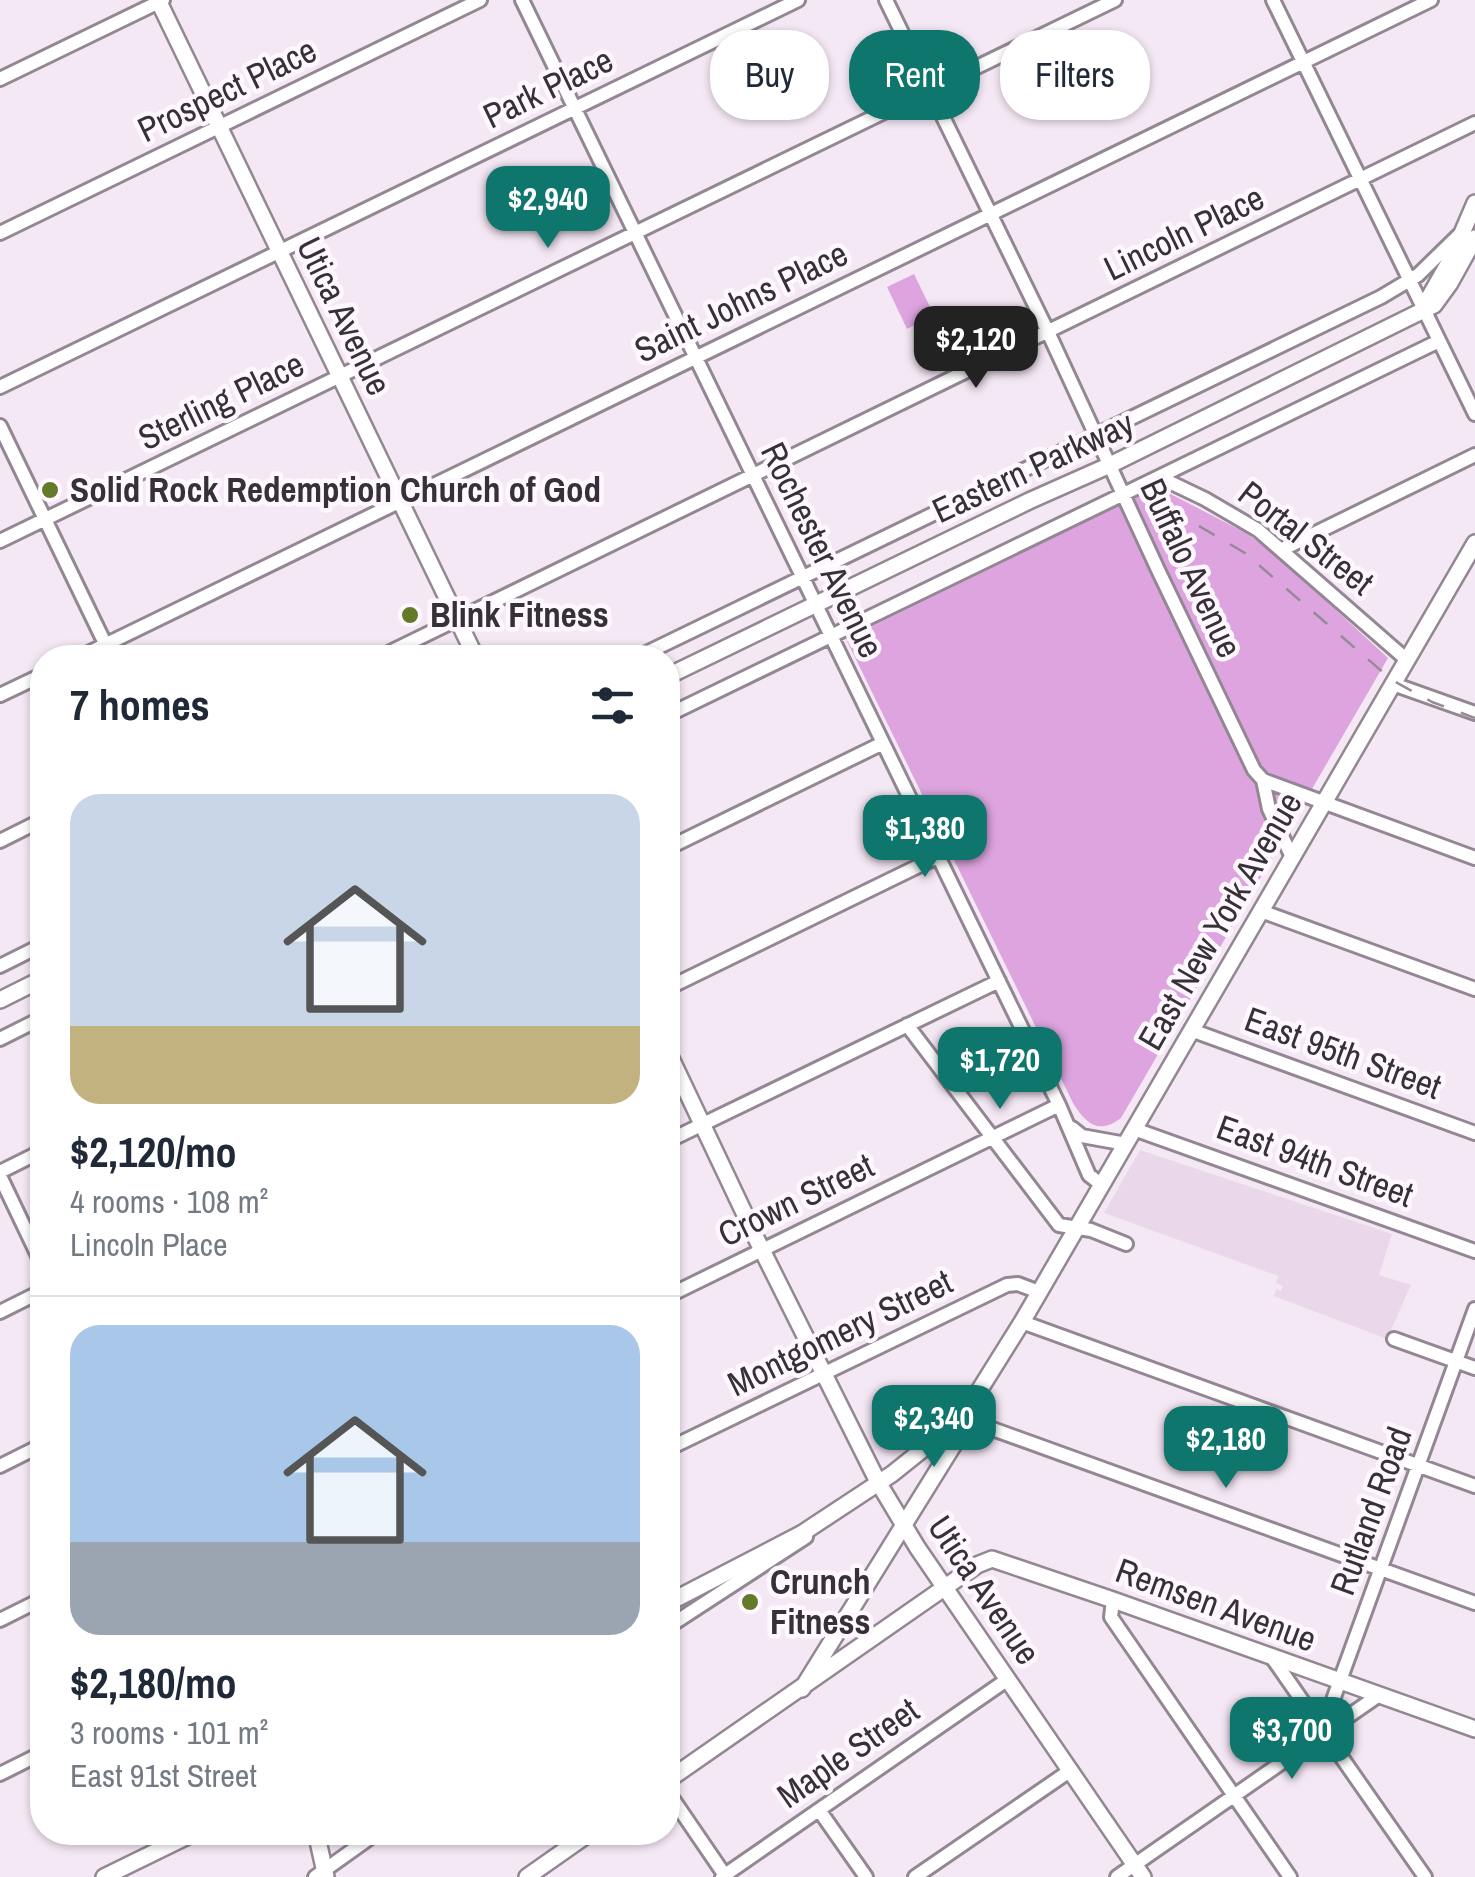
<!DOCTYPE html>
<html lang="en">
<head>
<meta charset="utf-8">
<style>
	:root { --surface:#fff; --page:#f6f6f7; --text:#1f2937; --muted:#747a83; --line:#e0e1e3; --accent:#0f766e }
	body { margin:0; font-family:"Archivo Narrow",sans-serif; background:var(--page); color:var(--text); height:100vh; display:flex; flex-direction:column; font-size:38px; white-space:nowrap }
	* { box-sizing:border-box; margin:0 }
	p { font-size:32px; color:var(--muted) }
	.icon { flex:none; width:55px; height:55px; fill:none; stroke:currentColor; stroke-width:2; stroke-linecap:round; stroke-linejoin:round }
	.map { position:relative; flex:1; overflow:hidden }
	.details { position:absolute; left:30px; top:645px; width:650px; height:1200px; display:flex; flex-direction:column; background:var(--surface); border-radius:40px; box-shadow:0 2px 8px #0004 }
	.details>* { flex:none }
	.top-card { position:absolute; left:710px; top:30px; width:615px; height:90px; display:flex; gap:20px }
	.price { position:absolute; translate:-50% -85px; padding:0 22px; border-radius:20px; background:var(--accent); color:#fff; font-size:32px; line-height:65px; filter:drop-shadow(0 2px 5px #0008) }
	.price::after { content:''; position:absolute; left:50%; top:60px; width:30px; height:22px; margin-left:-15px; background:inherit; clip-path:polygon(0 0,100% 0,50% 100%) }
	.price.selected { background:#222; color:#fff }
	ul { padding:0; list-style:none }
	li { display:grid; align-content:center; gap:20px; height:530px; padding:0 40px }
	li+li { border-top:2px solid var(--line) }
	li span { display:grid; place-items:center; height:310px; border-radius:30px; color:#555 }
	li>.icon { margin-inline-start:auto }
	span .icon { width:180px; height:180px; fill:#fffc; stroke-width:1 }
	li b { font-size:42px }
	h2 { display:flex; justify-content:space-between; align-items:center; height:120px; padding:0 40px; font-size:42px }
	.tag { padding:0 35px; border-radius:40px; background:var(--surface); box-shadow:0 2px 8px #0004; font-size:35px; line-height:90px }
	.tag.selected { background:var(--accent); color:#fff }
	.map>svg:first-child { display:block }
	.built { fill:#ead8ea }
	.green { fill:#dda4df }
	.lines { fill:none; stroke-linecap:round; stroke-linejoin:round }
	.minor-casing { stroke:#938793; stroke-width:18 }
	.major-casing { stroke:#938793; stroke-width:20 }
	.minor { stroke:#fff; stroke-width:12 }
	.major { stroke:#fff; stroke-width:15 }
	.rail { stroke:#948b94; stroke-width:2.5; stroke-dasharray:18 18; stroke-linecap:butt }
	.poi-dot { fill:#647a2b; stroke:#fff7ff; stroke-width:4 }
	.labels { text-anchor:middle; stroke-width:9; stroke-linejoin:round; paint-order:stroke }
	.street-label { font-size:35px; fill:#363136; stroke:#fff7ff }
	.poi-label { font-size:35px; font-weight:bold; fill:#363136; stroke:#fff7ff; text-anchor:start }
</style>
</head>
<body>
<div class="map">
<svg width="1475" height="1877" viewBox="0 0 1475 1877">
	<rect width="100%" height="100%" fill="#f5e8f5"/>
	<path class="built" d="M1140,1150L1392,1234L1379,1275L1411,1285L1387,1339L1274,1296L1276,1289L1281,1291L1283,1286L1276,1283L1278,1276L1104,1213Z"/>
	<path class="green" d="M914,274L934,315L907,329L887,287Z
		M1157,487L1246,533L1274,553L1388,658L1121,1118C1099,1135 1086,1124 1073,1103L846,639Z"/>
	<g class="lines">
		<g class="minor-casing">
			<path id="minor" d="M522,0L1059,1105L1089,1175L1102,1185
				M886,0L1048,332L1159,572L1254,770L1263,780L1269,809L1292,857
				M1273,0L1475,414
				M0,79L163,0
				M0,233L480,0
				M0,387L798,0
				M0,426L112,658
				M1159,477L1205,499L1258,530L1407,660
				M0,541L1115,0
				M1283,549L1475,455
				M78,658L1431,0
				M378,658L1475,123
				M636,658L1381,297L1418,275L1459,235
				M1393,684L1475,713
				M0,695L42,675
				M668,715L1439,341
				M1263,780L1475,858
				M0,841L42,820
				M668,848L883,743
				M1261,911L1475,989
				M0,966L42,945
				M668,988L937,857
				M907,1025L1059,1225L1091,1230L1126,1244
				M1191,1030L1475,1133
				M0,1039L42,1018
				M1072,1128L1082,1136L1126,1144
				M1134,1129L1475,1251
				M668,1141L999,981
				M0,1172L42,1151
				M0,1176L42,1264
				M668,1296L1059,1105
				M0,1312L42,1291
				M1022,1322L1475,1486
				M1394,1339L1475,1368
				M962,1418L1475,1603
				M668,1449L1007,1285L1018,1284L1039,1292
				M0,1466L42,1445
				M1113,1600L1111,1617L1290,1877
				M0,1620L42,1599
				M668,1627L806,1537
				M1271,1656L1425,1877
				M1325,1733L1334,1697L1475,1309
				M0,1774L42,1753
				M668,1792L726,1877
				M819,1810L866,1877
				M315,1877L378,1832
				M722,1877L1008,1679
				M915,1877L1071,1770
				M1117,1877L1379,1695"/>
		</g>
		<g class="major-casing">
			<path id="major" d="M158,0L476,658
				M1423,308L1451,259L1475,203
				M668,676L1029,501L1110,465L1434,305L1450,283L1475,238
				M0,1000L42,979
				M668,1052L757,1240L878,1482L917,1547L1143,1877
				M668,1603L801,1534L892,1474L962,1418
				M802,1689L959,1436L962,1418L1022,1322L1475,543
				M668,1780L977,1565L992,1559L1113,1600L1475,1729
				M316,1832L326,1877
				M104,1877L196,1832
				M527,1877L591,1832"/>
		</g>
		<use href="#minor" class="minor"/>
		<use href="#major" class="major"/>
		<path class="rail" d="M1199,526L1245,553L1392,680L1432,702L1475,718"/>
	</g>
	<g class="poi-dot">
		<circle cx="50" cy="490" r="10"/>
		<circle cx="410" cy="615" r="10"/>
		<circle cx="750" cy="1602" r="10"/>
	</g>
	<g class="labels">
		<g class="street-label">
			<text transform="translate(548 88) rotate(-26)" y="12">Park Place</text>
			<text transform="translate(227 90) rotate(-26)" y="12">Prospect Place</text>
			<text transform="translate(1184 233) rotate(-26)" y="12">Lincoln Place</text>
			<text transform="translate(741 302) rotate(-26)" y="12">Saint Johns Place</text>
			<text transform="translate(344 316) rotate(64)" y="12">Utica Avenue</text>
			<text transform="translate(221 401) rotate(-26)" y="12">Sterling Place</text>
			<text transform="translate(1033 467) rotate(-25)" y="12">Eastern Parkway</text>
			<text transform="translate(1306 538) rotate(38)" y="12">Portal Street</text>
			<text transform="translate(822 550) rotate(64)" y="12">Rochester Avenue</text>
			<text transform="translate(1191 568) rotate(65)" y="12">Buffalo Avenue</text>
			<text transform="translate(1220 921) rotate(-60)" y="12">East New York Avenue</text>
			<text transform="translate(1343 1053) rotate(20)" y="12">East 95th Street</text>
			<text transform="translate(1315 1161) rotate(20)" y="12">East 94th Street</text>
			<text transform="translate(796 1200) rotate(-26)" y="12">Crown Street</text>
			<text transform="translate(840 1333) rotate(-26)" y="12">Montgomery Street</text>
			<text transform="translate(1371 1511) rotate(-70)" y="12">Rutland Road</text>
			<text transform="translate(984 1590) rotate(56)" y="12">Utica Avenue</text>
			<text transform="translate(1216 1605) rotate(20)" y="12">Remsen Avenue</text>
			<text transform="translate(848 1753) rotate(-35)" y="12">Maple Street</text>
		</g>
		<g class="poi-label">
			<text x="70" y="502">Solid Rock Redemption Church of God</text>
			<text x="430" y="627">Blink Fitness</text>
			<text x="770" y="1594">Crunch<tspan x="770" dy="40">Fitness</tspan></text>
		</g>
	</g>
</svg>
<b class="price" style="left:548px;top:251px">$2,940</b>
<b class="price selected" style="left:976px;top:391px">$2,120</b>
<b class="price" style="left:925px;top:880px">$1,380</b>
<b class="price" style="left:1000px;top:1112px">$1,720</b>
<b class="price" style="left:934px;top:1470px">$2,340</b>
<b class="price" style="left:1226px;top:1491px">$2,180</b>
<b class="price" style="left:1292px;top:1782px">$3,700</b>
<div class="top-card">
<a class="tag">Buy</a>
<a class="tag selected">Rent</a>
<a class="tag">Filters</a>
</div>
<section class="details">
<h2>7 homes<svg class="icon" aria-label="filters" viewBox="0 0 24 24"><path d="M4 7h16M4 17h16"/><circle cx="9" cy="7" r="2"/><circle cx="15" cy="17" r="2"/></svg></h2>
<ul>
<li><span style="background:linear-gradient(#c9d6e8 75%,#c2b280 0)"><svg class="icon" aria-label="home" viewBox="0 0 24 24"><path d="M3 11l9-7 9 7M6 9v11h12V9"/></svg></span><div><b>$2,120/mo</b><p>4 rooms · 108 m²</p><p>Lincoln Place</p></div></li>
<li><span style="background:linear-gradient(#a9c7e8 70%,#9aa5b1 0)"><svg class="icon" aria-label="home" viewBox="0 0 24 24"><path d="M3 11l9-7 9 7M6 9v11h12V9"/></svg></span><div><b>$2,180/mo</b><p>3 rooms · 101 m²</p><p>East 91st Street</p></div></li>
</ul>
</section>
</div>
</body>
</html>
